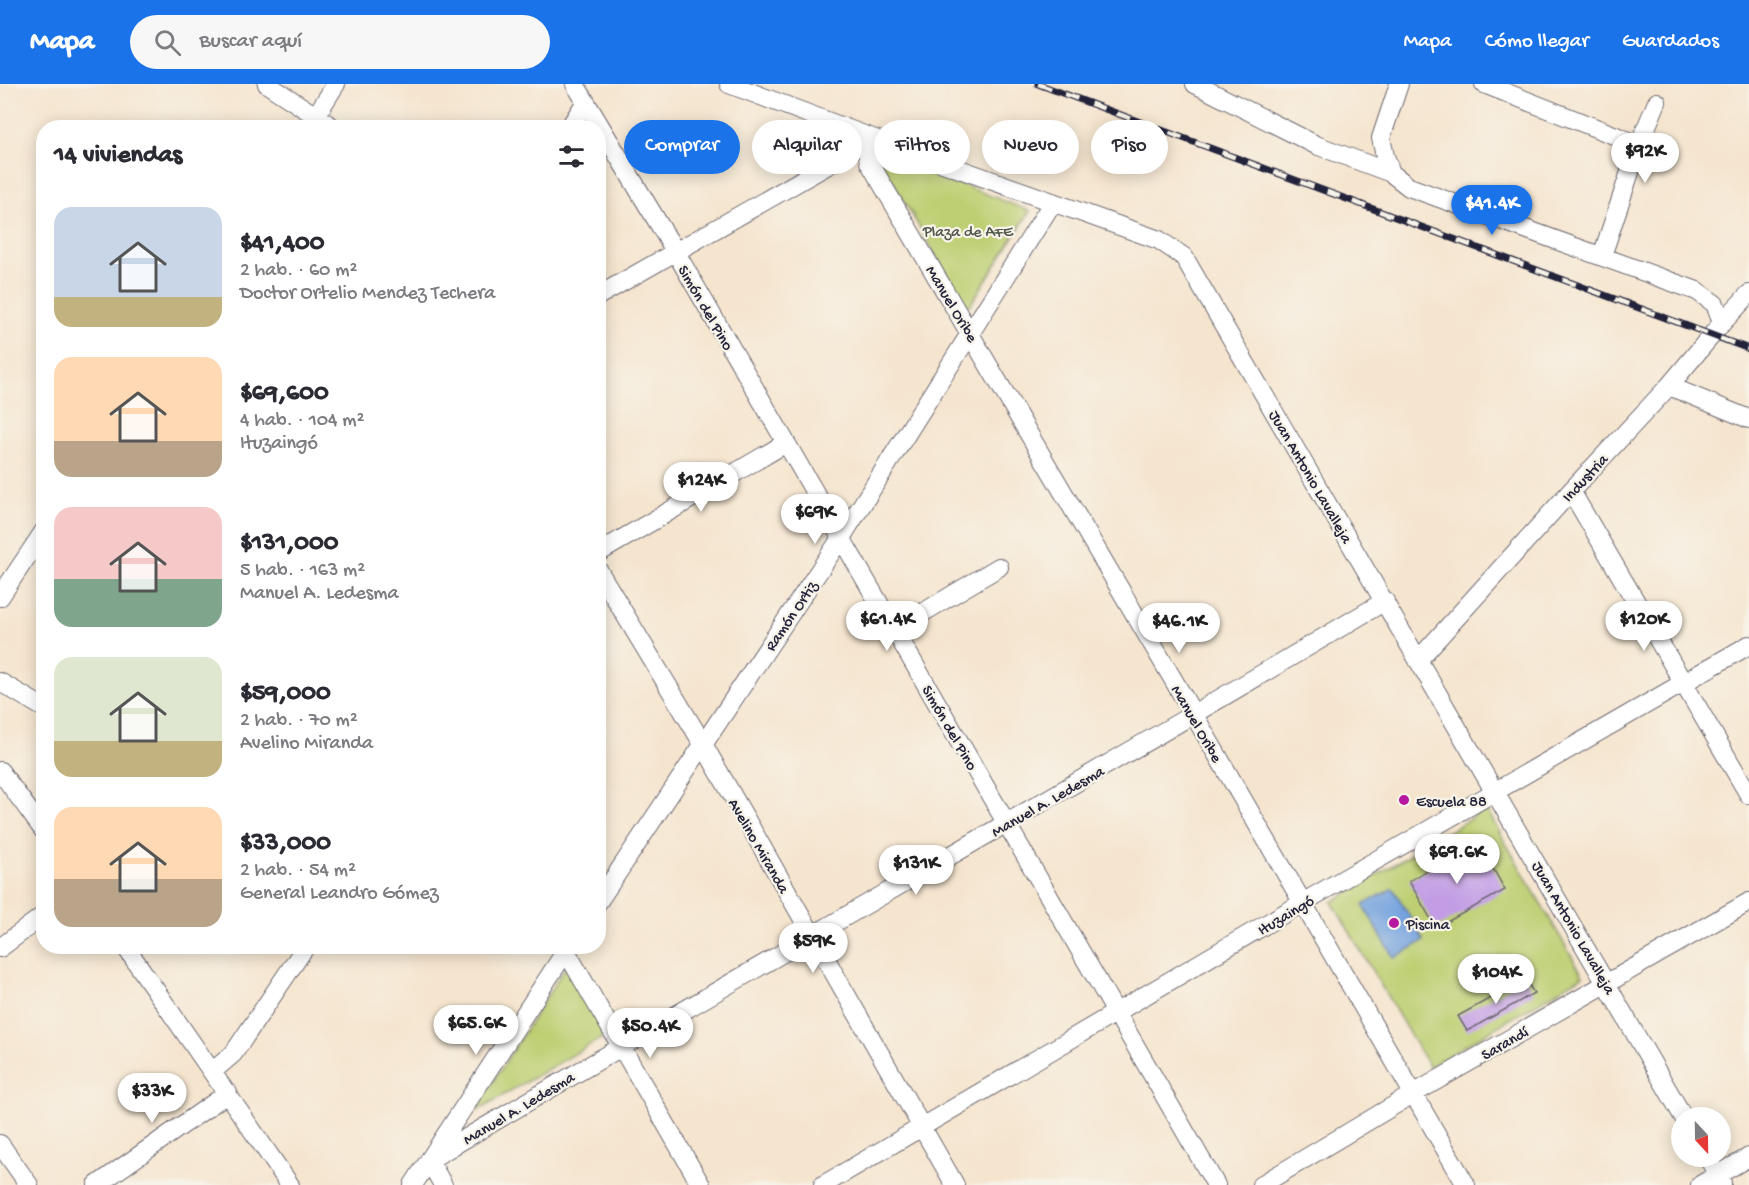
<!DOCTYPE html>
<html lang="es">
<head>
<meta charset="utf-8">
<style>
	:root { --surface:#fff; --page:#f7f7f7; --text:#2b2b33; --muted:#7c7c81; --accent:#1a73e8 }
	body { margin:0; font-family:"Gochi Hand",sans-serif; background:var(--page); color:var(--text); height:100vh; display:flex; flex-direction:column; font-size:22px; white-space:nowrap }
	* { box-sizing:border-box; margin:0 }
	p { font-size:20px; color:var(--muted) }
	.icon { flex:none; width:33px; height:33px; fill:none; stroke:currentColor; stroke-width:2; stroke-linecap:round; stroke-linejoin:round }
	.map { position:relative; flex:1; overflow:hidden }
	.sheet { position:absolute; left:36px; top:36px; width:570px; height:834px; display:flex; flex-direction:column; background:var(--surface); border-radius:24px; box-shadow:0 3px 15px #0003 }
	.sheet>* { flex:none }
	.guide { position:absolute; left:624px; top:36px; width:570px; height:54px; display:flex; gap:12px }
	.needle { width:39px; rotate:158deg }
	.controls { position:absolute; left:1671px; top:1023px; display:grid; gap:12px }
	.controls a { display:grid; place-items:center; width:60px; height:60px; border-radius:50%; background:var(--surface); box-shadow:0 3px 15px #0003; font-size:30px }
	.price { position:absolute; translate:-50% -51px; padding:0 14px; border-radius:21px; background:#fff; color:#222; font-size:20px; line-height:39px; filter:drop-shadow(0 2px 3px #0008) }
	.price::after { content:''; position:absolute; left:50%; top:36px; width:18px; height:14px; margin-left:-9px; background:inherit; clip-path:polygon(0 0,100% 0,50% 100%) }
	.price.on { background:var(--accent); color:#fff }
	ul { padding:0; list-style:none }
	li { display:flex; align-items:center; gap:18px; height:150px; padding:0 18px }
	li span { display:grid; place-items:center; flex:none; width:168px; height:120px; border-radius:18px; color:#555 }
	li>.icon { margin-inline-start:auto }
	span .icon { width:72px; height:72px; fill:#fffc; stroke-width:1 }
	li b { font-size:26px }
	h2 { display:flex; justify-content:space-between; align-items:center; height:72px; padding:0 18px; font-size:26px }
	.tag { padding:0 21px; border-radius:27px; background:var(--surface); box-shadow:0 3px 15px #0003; font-size:21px; line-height:54px }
	.tag.on { background:var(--accent); color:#fff }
	header { display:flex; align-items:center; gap:36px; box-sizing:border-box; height:84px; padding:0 30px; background:var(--accent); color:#fff }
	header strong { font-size:28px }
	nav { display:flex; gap:33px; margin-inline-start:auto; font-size:21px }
	.search { width:420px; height:54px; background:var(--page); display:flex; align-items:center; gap:15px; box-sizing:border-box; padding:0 21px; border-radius:33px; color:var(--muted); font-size:22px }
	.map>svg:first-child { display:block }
	.green { fill:#bdcf72; stroke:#707856; stroke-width:1.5 }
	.water { fill:#75a3de; stroke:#4c628c; stroke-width:1.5 }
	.building { fill:#c29de5 }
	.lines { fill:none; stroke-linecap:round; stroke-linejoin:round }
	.minor-casing { stroke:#6c666f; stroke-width:20 }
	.minor { stroke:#fff; stroke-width:18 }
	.rail-casing { stroke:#22223b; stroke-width:7 }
	.rail { stroke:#f7f3e8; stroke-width:4.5; stroke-dasharray:14; stroke-linecap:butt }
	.poi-dot { fill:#b5179e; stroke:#f7f3e8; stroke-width:2 }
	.labels { text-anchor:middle; stroke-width:4.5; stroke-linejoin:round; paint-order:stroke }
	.park-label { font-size:16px; fill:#50564c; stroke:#f7f3e8 }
	.street-label { font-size:16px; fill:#22223b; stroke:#f7f3e8 }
	.poi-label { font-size:16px; fill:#22223b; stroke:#f7f3e8; text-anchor:start }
</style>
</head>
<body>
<header>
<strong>Mapa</strong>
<div class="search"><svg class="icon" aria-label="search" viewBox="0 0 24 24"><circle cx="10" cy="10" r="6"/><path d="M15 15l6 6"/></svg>Buscar aquí</div>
<nav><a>Mapa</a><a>Cómo llegar</a><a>Guardados</a></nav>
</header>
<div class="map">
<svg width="1749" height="1101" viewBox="0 0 1749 1101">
	<rect width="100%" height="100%" fill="#f7f3e8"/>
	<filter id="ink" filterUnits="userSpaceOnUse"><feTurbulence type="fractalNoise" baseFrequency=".0167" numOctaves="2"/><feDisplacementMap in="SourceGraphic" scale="12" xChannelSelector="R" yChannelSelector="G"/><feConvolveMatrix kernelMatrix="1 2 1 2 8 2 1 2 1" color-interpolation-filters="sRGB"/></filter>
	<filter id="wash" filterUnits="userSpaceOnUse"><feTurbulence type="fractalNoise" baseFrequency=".008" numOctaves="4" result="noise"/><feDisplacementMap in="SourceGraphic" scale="24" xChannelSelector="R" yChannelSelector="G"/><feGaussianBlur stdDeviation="1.35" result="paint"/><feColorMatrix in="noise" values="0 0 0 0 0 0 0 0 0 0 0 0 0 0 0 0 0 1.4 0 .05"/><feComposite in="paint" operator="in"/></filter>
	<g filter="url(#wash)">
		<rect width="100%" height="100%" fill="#f5e5cf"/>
		<path class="green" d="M888,72L1030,127L970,221L965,222L881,77Z
			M1486,725L1583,892L1429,983L1332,818Z
			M566,882L607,951L474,1028Z"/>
		<path class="water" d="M1393,804L1424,857L1394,874L1363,821Z"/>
		<g id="blocks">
			<path class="building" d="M1477,756L1505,806L1436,844L1409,797Z
				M1525,895L1534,909L1467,947L1458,932Z"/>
		</g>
	</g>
	<g filter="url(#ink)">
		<use href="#blocks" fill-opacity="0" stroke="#6c666f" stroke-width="1.5"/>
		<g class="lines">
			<g class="minor-casing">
				<path id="minor" d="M267,0L334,44
					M575,0L675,167L1216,1101
					M729,0L864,51L1159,156L1184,173L1684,1034
					M1195,0L1316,61L1391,89
					M1399,0L1381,54L1385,72L1391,89L1409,103L1697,207L1715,220L1722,239
					M1484,0L1639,61
					M308,44L336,0
					M569,44L585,19
					M864,51L869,78L1194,631L1466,1101
					M1602,172L1639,61L1657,18
					M598,212L842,73L864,51
					M1669,302L1749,335
					M1571,407L1749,711
					M598,469L786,359
					M598,486L703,660L955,1101
					M0,513L44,447
					M894,546L999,483
					M1419,575L1571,407L1669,302L1722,239L1749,210
					M0,598L44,624
					M0,687L44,747
					M598,818L841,454L1053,118
					M125,862L290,1101
					M0,864L44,831
					M566,867L701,1101
					M213,987L233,970L306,862
					M0,1060L29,1101
					M1707,1072L1722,1099
					M97,1101L228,1009
					M413,1101L569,862
					M443,1101L429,1076C746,888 1068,706 1385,517
					M823,1101L1302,819L1749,561
					M1261,1101L1413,1010L1749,818
					M1700,1101L1749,1073"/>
			</g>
			<use href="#minor" class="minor"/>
			<g class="rail-casing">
				<path id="rail" d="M1038,0L1749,265"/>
			</g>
			<use href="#rail" class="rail"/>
		</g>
	</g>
	<g class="poi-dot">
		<circle cx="1404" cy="716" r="6"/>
		<circle cx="1394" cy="839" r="6"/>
	</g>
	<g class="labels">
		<g class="park-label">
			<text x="968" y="152">Plaza de AFE</text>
		</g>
		<g class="street-label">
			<text transform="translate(953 219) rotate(59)" y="6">Manuel Oribe</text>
			<text transform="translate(707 223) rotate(60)" y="6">Simón del Pino</text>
			<text transform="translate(1312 392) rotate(60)" y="6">Juan Antonio Lavalleja</text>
			<text transform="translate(1584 393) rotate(-47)" y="6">Industria</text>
			<text transform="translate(790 531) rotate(-56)" y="6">Ramón Ortiz</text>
			<text transform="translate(1198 639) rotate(60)" y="6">Manuel Oribe</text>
			<text transform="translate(951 643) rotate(60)" y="6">Simón del Pino</text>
			<text transform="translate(1047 716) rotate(-30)" y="6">Manuel A. Ledesma</text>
			<text transform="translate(760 761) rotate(60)" y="6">Avelino Miranda</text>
			<text transform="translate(1285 830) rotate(-31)" y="6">Ituzaingó</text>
			<text transform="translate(1575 843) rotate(60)" y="6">Juan Antonio Lavalleja</text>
			<text transform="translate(1504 958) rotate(-30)" y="6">Sarandí</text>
			<text transform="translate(518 1023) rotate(-31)" y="6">Manuel A. Ledesma</text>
		</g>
		<g class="poi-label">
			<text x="1416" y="722">Escuela 88</text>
			<text x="1406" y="845">Piscina</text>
		</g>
	</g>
</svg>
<div class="controls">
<a><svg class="needle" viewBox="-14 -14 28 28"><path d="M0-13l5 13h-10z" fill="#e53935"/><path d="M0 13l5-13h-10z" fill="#7c7c81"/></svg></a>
</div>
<b class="price" style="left:1645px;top:100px">$92K</b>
<b class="price on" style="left:1492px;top:152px">$41.4K</b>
<b class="price" style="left:701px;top:429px">$124K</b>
<b class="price" style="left:815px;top:461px">$69K</b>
<b class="price" style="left:887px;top:568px">$61.4K</b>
<b class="price" style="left:1644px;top:568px">$120K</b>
<b class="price" style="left:1179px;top:570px">$46.1K</b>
<b class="price" style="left:1457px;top:801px">$69.6K</b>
<b class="price" style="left:916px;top:812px">$131K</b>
<b class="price" style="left:813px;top:890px">$59K</b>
<b class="price" style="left:1496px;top:921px">$104K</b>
<b class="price" style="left:476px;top:972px">$65.6K</b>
<b class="price" style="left:650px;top:975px">$50.4K</b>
<b class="price" style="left:152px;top:1040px">$33K</b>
<div class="guide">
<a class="tag on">Comprar</a>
<a class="tag">Alquilar</a>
<a class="tag">Filtros</a>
<a class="tag">Nuevo</a>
<a class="tag">Piso</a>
</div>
<section class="sheet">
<h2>14 viviendas<svg class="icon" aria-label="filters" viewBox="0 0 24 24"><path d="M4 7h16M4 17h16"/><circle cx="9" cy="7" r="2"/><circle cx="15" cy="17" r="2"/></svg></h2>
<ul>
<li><span style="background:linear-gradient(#c9d6e8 75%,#c2b280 0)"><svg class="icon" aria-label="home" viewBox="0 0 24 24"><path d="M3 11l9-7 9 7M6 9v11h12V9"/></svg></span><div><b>$41,400</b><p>2 hab. · 60 m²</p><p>Doctor Ortelio Mendez Techera</p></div></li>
<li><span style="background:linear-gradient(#ffd9b3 70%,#b9a48a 0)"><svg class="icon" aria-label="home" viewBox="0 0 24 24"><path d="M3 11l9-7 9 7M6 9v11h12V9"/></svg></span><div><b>$69,600</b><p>4 hab. · 104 m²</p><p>Ituzaingó</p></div></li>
<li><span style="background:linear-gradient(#f6c9c9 60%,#7fa58c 0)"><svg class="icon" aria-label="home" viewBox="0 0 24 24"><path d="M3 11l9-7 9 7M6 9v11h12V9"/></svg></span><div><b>$131,000</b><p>5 hab. · 163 m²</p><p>Manuel A. Ledesma</p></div></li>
<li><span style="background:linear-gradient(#dfe7d0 70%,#c2b280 0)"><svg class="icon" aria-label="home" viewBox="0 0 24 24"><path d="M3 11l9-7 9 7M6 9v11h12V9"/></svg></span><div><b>$59,000</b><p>2 hab. · 70 m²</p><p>Avelino Miranda</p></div></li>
<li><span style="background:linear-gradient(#ffd9b3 60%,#b9a48a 0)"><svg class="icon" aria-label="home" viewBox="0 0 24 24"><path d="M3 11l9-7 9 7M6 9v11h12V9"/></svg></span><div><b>$33,000</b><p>2 hab. · 54 m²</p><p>General Leandro Gómez</p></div></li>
</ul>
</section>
</div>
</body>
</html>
